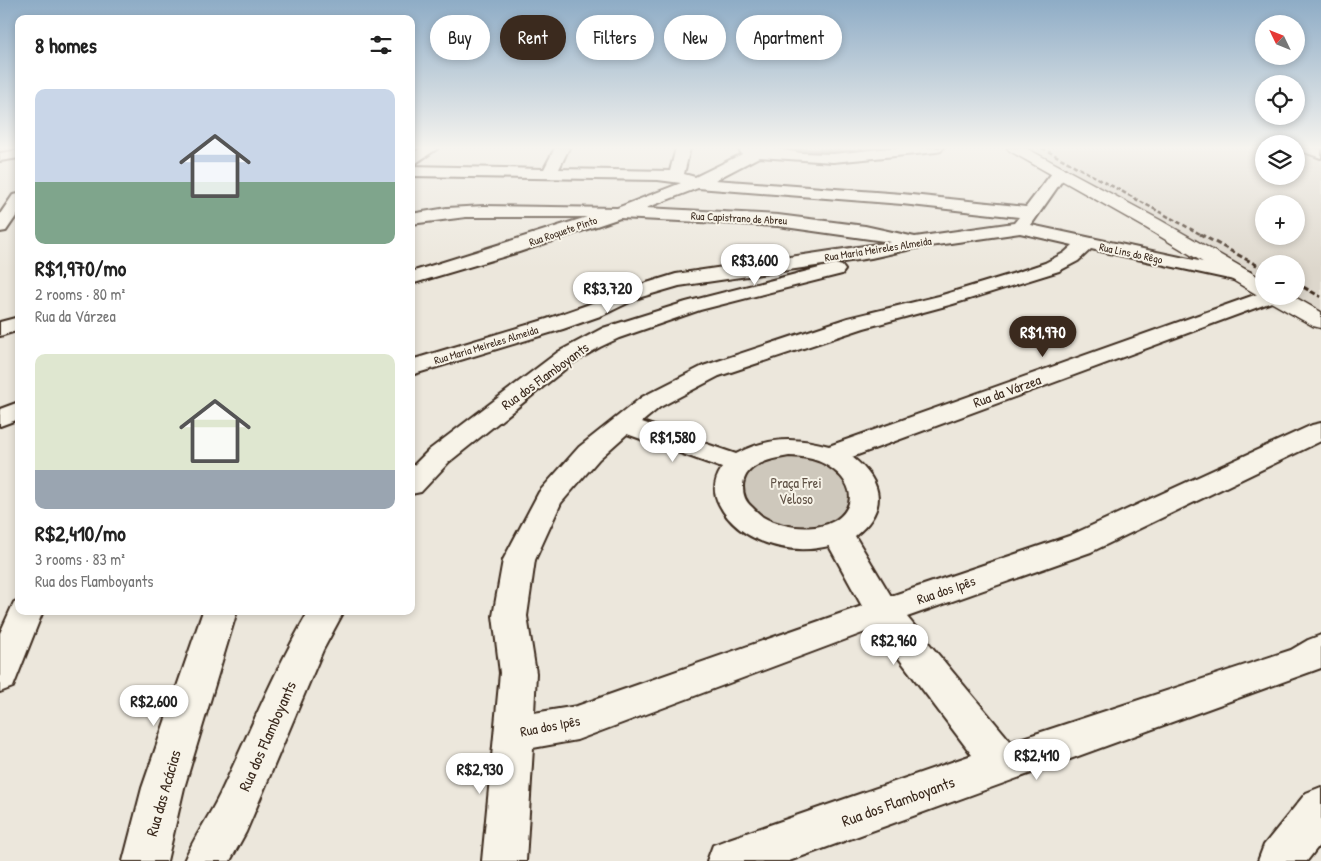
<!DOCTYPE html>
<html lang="en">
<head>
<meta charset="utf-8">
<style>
	:root { --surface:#fff; --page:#f2f2f2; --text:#222; --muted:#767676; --accent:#3b2a1e }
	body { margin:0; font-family:"Patrick Hand",sans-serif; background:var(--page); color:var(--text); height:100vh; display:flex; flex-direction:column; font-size:19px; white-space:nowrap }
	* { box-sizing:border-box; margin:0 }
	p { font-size:16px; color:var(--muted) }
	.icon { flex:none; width:28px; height:28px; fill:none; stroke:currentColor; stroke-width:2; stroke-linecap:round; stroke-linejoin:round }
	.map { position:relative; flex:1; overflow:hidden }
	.side { position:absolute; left:15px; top:15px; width:400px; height:600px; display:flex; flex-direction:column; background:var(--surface); border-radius:10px; box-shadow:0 2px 8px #0003 }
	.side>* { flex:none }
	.hud { position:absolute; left:430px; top:15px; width:475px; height:45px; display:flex; gap:10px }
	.needle { width:32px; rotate:313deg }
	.buttons { position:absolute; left:1255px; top:15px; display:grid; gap:10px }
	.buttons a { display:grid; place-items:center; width:50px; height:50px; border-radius:50%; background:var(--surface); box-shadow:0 2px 8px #0003; font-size:25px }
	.price { position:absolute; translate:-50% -42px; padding:0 11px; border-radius:18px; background:#fff; color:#222; font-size:16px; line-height:32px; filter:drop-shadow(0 1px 2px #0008) }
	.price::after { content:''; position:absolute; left:50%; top:30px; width:15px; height:11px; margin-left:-8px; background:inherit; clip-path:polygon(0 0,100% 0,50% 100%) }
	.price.on { background:var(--accent); color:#fff }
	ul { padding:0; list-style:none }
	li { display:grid; align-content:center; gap:10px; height:265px; padding:0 20px }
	li span { display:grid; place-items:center; height:155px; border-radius:10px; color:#555 }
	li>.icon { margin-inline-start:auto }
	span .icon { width:90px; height:90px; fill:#fffc; stroke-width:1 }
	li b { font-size:21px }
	h2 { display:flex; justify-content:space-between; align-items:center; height:60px; padding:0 20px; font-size:21px }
	.tag { padding:0 18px; border-radius:22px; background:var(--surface); box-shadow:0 2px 8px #0003; font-size:18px; line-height:45px }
	.tag.on { background:var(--accent); color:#fff }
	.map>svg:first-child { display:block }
	.built { fill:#ddd7cc; fill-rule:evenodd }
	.green { fill:#cec8bc; stroke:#84796d }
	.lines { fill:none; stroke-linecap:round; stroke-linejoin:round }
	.stream { stroke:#7c7064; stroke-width:4 }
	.minor-casing { stroke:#3b2a1e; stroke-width:4 }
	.major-casing { stroke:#3b2a1e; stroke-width:3 }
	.minor { fill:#f7f3e8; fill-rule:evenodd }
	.major { fill:#f7f3e8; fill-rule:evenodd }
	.rail-far1 { stroke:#3b2a1e; stroke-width:2.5; stroke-dasharray:4.5 2.5; stroke-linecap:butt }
	.rail { stroke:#3b2a1e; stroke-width:3; stroke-dasharray:5.5 3; stroke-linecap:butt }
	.labels { text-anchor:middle; stroke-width:4; stroke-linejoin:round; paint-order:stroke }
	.far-street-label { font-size:11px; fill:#3b2a1e; stroke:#f7f3e8 }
	.street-label { font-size:14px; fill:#3b2a1e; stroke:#f7f3e8 }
	.park-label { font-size:14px; fill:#605246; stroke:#f7f3e8 }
	.near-street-label { font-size:16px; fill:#3b2a1e; stroke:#f7f3e8 }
</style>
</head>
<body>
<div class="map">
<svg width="1321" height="861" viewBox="0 0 1321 861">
	<rect width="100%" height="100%" fill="#ece7dc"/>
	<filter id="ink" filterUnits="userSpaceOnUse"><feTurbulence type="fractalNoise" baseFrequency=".02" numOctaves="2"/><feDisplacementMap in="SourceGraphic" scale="10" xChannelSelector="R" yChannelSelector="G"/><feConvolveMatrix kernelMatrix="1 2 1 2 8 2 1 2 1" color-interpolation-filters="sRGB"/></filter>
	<g filter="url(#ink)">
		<path class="built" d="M1030,148H1264V176H1296V148L1321,158V311L1296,296V264H1264V278ZM1264,204H1296V236H1264Z"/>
		<path class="green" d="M791,455C802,457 814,458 824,463C851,477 860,504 831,521C822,526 811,527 801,527C739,526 713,462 791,455Z"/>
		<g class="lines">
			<path class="stream" d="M777,149L857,152"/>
			<g class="minor-casing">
				<path id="minor" d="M421,148H438L416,163L411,164V154Z
					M555,148H569L559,169L670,171L676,148H690L684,174L695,177L742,154L740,151L742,148H772L801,153L833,154L890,148H943L941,151L936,152L833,162L759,157L715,180L902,194L1026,207L1055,169H1065L1068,172L1031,225L1250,272L1253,276L1250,280L1243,282L1091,249L1078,261L1059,271L953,304L864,328L719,376L660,407L642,422L736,454C767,437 796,437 829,446L1263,292L1264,296H1280L1277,300L852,457C884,482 888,510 855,536L891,596L1069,536L1312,425L1321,423V441L1091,552L907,617L1011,742L1291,650L1308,640L1321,635V668L789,861H707L713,845L729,839L972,755L876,628L577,740L533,748L526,861H482L500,673L493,616L503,560L539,492L579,447L642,397L703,366L848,318L939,296L1012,274L1045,263L1064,253L1073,245L1020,233L916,248L871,258L679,286L638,298L603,315L563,329L411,375V360L547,319L587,305L624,290L676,274L891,242L778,226L620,218L519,252L411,284V272L587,217H466L411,224V214L447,208L484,206L617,208L681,183L658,180L411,176V166L544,169ZM698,188L902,204L1019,217L1014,223L915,237L865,226L778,215L646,208ZM627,434L722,468C714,480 712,491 719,504C738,542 789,556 829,546L862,606L577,706L534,713L536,673L527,616L535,560L561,503L599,459ZM789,456C797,456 804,457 812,459C831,464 859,485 847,508C833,535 785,530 763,517C759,514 755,510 752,507C745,501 743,495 743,487C743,464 771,459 789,456Z
					M1300,148L1321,149V158L1302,151Z
					M19,150V158L0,161V153Z
					M19,194V212L6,231L0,232V214L13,195Z
					M835,264L842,266L845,270L842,274L700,310L619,338L600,347L574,362L449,462L421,492L411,494V468L429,450L558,352L603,328L686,302Z
					M19,317V330L0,336V322Z
					M19,402V419L0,426V409Z
					M19,600V611H43L13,687L0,692V633L14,602Z
					M203,611H237L184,788L167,861H123L142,788Z
					M309,611H344L323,650L246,832L230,861H184C194,837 209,817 220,794C249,733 275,669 309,611Z
					M1321,787V843L1307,861H1258L1264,845L1306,793Z"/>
			</g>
			<g class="major-casing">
				<path id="major" d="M1007,148H1026L1160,220L1264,280V295L1256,294L1146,228L1010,151Z
					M1266,296H1293L1321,312V328L1313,326L1269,301Z"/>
			</g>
			<use href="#minor" class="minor"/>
			<use href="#major" class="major"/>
			<path class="rail-far1" d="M1042,148L1202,235"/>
			<path class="rail" d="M1200,234L1264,269
				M1296,283L1321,297"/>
		</g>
	</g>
	<linearGradient id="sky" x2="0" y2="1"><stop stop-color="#8eacc6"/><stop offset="0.55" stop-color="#f6f4ef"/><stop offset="1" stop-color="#f6f4ef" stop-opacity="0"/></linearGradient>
	<rect width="1321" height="269" fill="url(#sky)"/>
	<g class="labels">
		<g class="far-street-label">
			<text transform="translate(739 218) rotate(3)" y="4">Rua Capistrano de Abreu</text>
			<text transform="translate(563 231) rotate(-19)" y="4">Rua Roquete Pinto</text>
			<text transform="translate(878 249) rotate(-9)" y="4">Rua Maria Meireles Almeida</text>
			<text transform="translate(1131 253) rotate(12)" y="4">Rua Lins do Rêgo</text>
			<text transform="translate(486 345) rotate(-17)" y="4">Rua Maria Meireles Almeida</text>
		</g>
		<g class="street-label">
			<text transform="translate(545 376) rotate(-36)" y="5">Rua dos Flamboyants</text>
			<text transform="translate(1007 391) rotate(-20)" y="5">Rua da Várzea</text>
			<text transform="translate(946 590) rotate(-19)" y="5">Rua dos Ipês</text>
			<text transform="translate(550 726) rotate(-11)" y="5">Rua dos Ipês</text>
		</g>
		<g class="park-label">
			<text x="796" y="488">Praça Frei<tspan x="796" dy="16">Veloso</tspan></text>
		</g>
		<g class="near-street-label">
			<text transform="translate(267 736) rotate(-66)" y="6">Rua dos Flamboyants</text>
			<text transform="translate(163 793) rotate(-74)" y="6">Rua das Acácias</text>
			<text transform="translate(898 801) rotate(-20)" y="6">Rua dos Flamboyants</text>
		</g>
	</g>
</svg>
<div class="buttons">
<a><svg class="needle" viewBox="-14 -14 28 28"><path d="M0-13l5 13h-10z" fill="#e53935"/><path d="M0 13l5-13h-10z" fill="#767676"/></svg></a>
<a><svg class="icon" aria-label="locate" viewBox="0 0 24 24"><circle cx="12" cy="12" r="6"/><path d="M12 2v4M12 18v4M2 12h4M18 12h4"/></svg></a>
<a><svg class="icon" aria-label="layers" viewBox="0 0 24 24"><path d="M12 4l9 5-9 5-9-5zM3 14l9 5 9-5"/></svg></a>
<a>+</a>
<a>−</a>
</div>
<b class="price" style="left:755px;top:286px">R$3,600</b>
<b class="price" style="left:608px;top:314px">R$3,720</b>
<b class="price on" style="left:1043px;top:358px">R$1,970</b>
<b class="price" style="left:673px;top:463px">R$1,580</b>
<b class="price" style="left:894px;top:666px">R$2,960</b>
<b class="price" style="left:154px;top:727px">R$2,600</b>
<b class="price" style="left:1037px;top:781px">R$2,410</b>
<b class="price" style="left:480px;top:795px">R$2,930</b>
<div class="hud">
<a class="tag">Buy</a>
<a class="tag on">Rent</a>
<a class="tag">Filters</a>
<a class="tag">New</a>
<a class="tag">Apartment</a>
</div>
<section class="side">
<h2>8 homes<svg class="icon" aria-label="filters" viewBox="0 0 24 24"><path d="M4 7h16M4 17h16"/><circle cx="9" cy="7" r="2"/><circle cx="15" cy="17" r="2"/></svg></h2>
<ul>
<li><span style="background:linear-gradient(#c9d6e8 60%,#7fa58c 0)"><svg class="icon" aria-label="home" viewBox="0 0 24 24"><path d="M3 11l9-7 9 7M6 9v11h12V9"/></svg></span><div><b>R$1,970/mo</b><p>2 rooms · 80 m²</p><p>Rua da Várzea</p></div></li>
<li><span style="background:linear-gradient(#dfe7d0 75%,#9aa5b1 0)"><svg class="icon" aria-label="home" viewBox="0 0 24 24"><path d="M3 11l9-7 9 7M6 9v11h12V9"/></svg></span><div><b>R$2,410/mo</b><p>3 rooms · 83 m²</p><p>Rua dos Flamboyants</p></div></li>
</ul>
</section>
</div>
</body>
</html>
